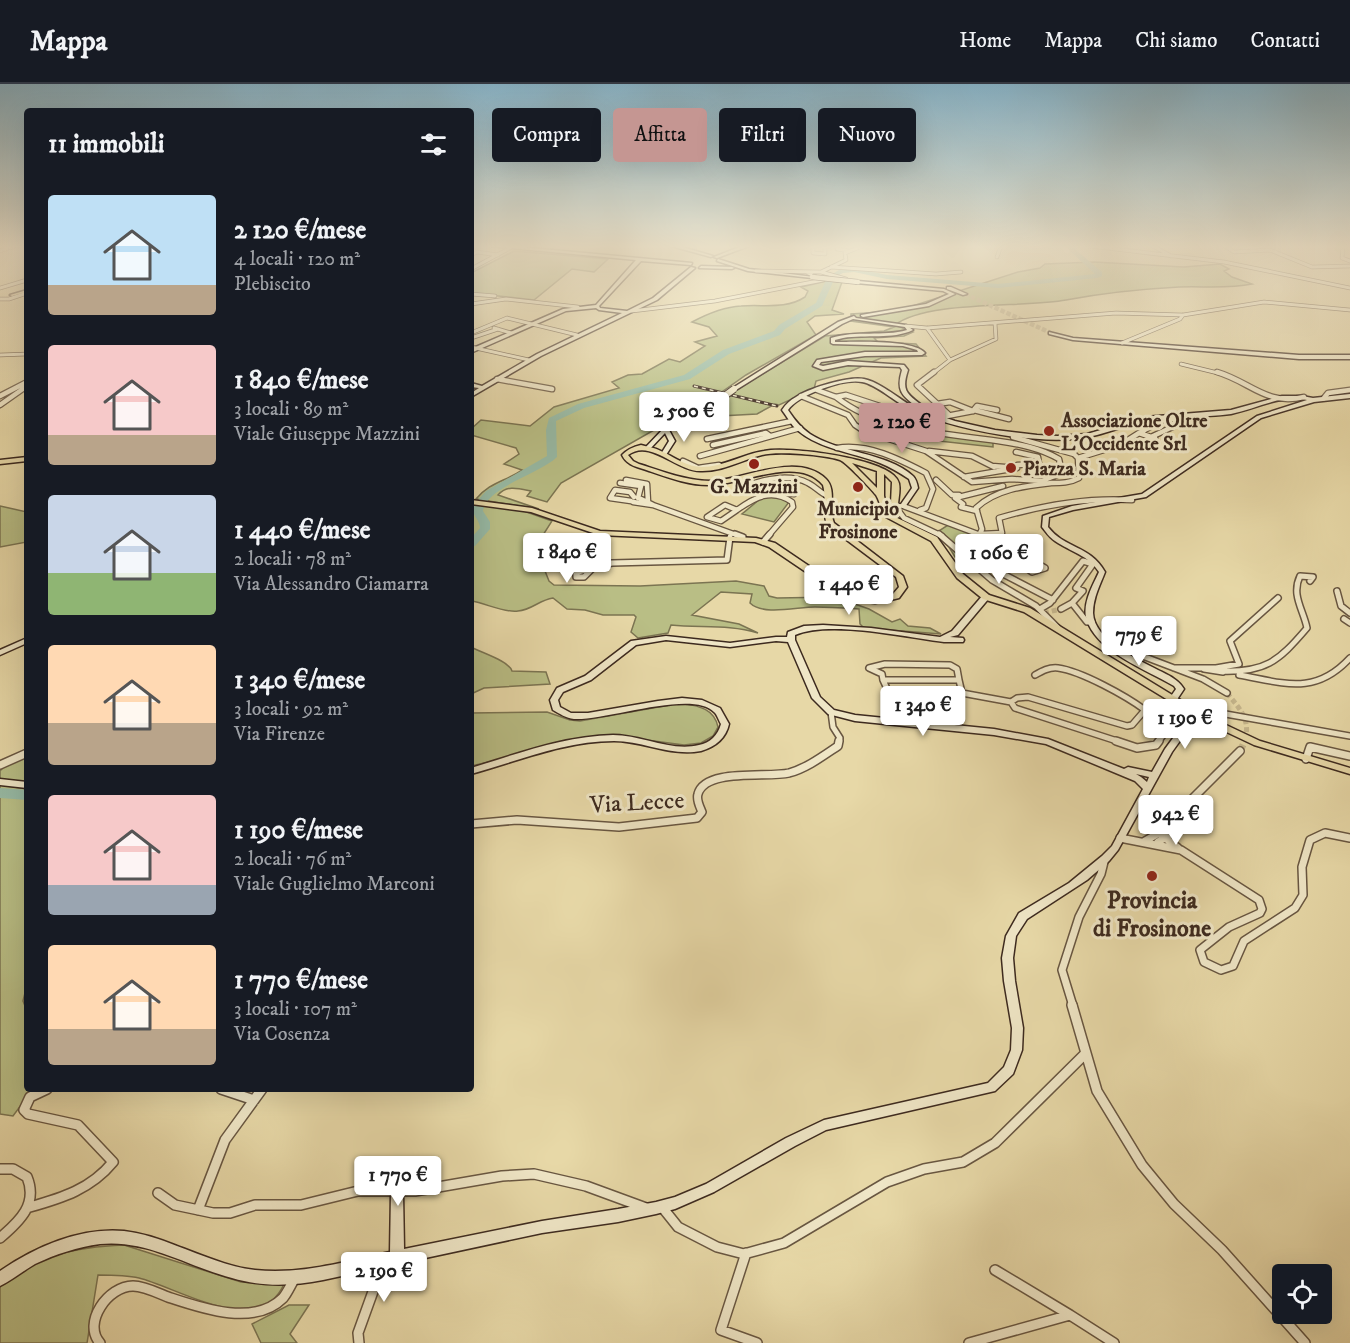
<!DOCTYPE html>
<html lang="it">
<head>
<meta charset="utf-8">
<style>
	:root { --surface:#171b24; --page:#20242c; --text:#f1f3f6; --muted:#9ea1a6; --line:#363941; --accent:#c59692 }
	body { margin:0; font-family:"IM FELL DW Pica",serif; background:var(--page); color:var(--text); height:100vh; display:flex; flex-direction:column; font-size:22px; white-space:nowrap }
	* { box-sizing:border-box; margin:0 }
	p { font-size:20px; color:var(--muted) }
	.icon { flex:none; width:33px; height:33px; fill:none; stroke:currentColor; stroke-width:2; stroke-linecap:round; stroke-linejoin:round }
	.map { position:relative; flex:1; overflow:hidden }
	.sheet { position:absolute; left:24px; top:24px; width:450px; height:984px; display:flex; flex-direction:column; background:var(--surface); border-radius:6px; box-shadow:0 6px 24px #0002 }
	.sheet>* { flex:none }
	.banner { position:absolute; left:492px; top:24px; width:570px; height:54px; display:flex; gap:12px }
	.fabs { position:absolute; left:1272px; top:1180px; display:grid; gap:12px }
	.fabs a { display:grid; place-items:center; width:60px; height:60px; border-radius:6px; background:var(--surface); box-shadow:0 6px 24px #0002; font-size:30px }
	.price { position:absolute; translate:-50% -51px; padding:0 14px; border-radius:6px; background:#fff; color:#222; font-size:20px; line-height:39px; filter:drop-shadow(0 2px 3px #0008) }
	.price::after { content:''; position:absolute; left:50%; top:36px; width:18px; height:14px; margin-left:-9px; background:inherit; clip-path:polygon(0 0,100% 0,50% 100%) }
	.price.selected { background:var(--accent); color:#111 }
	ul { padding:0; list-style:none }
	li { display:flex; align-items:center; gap:18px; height:150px; padding:0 24px }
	li span { display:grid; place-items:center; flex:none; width:168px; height:120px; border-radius:6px; color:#555 }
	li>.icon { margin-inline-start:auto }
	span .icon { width:72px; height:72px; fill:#fffc; stroke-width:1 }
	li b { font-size:26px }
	h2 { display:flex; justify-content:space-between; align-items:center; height:72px; padding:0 24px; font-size:26px }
	.pill { padding:0 21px; border-radius:6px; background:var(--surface); box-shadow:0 6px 24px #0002; font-size:21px; line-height:54px }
	.pill.selected { background:var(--accent); color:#111 }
	header { display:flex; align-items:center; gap:36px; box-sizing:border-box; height:84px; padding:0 30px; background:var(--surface); border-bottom:2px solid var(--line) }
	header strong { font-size:28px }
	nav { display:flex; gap:33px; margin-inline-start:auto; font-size:21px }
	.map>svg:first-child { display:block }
	.green { fill:#b9be85; stroke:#7b7452; stroke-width:1.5 }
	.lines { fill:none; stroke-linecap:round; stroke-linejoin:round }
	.river { fill:#97baa5; fill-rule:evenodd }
	.street-tunnel-far1 { stroke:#c5b58c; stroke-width:5; stroke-dasharray:5 3; stroke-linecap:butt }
	.street-tunnel { stroke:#c5b58c; stroke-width:7; stroke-dasharray:7 4; stroke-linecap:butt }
	.secondary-tunnel { stroke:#c5b58c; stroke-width:4.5; stroke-dasharray:4.5 2; stroke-linecap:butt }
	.street-far4-casing { stroke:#685641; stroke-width:4.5 }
	.street-far3-casing { stroke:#685641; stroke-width:7 }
	.street-far2-casing { stroke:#685641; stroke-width:8 }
	.street-far1-casing { stroke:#685641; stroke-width:10 }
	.street-casing { stroke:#685641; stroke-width:12 }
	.secondary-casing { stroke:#3d2a1f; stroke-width:3 }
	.primary-casing { stroke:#3d2a1f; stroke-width:3 }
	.street-far4 { stroke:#efe6c6; stroke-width:3 }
	.street-far3 { stroke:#efe6c6; stroke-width:4.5 }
	.street-far2 { stroke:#efe6c6; stroke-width:5 }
	.street-far1 { stroke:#efe6c6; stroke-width:7 }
	.street { stroke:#efe6c6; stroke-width:9 }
	.secondary { fill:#efe6c6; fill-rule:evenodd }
	.primary { fill:#e7d8a7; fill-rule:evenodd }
	.rail-casing { stroke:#3d2a1f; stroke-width:3 }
	.rail { stroke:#efe6c6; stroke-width:1.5; stroke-dasharray:4; stroke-linecap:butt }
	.secondary-bridge-far1-casing { stroke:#3d2a1f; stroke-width:6; stroke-linecap:butt }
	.secondary-bridge-casing { stroke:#3d2a1f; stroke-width:8; stroke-linecap:butt }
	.secondary-bridge-far1 { stroke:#efe6c6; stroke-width:4.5 }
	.secondary-bridge { stroke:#efe6c6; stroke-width:6 }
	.poi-dot { fill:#8f2418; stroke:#efe6c6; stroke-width:2 }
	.labels { text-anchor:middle; stroke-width:6; stroke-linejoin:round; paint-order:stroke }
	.far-poi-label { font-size:20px; font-weight:bold; fill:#3d2a1f; stroke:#efe6c6; text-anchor:start }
	.street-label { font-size:24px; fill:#3d2a1f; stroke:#efe6c6 }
	.poi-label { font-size:24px; font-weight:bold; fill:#3d2a1f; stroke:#efe6c6 }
</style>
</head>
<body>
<header>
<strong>Mappa</strong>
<nav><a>Home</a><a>Mappa</a><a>Chi siamo</a><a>Contatti</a></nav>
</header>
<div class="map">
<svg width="1350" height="1259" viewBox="0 0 1350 1259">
	<rect width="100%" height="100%" fill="#e7d8a7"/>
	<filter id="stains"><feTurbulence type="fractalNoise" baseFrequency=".00333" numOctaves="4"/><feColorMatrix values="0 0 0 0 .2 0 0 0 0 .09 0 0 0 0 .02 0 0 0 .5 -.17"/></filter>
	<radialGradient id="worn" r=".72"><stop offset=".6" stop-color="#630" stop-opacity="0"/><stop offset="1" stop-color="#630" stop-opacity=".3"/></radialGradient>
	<path class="green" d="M514,167L608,175L594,188L572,185L534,216L471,209V189Z
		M1094,178L1184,183L1220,180L1229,185L1224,187L1232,193L1252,200C1228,205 1204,202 1179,203C1142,205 1103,209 1066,216C1025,224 927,216 895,241L913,248L904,252L874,254L878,258L916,260L926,272L881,274L849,288L816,297L814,305L779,321L775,320L757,330L700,333L738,305L825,252L884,247L894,243L851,237V230L897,227L1018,188L1040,184L1045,180Z
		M827,197L842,198L832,226L844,230L815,232L807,238L816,251L746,291L685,334H675L561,399L547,418L527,412L531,407C517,404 507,401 498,411L539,425L476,415C490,398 504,398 522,386L504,380L519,370L516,364L471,351V345L481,336L530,342L554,323L619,304L612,298L628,291L642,290L669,275L680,278L705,262L695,258L717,252L709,243L692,238C707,230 723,223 741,222C763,220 785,226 805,213L808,207L801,203Z
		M905,344L993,357V363L912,354L901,349Z
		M770,413H781L789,418L774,438L742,430L760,415Z
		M472,420L521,426L552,437L536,462L533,485L545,487L549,497L554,501L640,502L736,497L764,502L769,512L777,514L835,513L869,525L892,538L900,535L908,542L930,544L941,550L864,544L860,540L859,525C844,524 830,523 815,523C797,523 763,532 750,519L752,510L721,508L692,531L739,540L758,549C729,540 701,544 671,541L668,549L638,554L631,548L636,533L634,531H603L585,526L567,525L553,514C539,516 532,526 518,527C503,529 486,519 471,517Z
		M0,422L27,428V458L0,463Z
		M948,441L974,449L968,471L955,473L949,463L934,450Z
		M471,563C482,569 509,577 512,587L546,588L550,600L484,604L471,610Z
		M681,619C698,622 714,624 718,643L713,652L701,659L684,661L609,651L471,682V629L547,628L570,636L580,637Z
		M27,671V698L0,695V687L7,679Z
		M0,701L27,705V901L23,917L27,927V1005H39L27,1013L13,1032L0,1030Z
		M124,1161L241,1198L284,1200C259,1256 179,1204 139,1194C126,1191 111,1191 98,1191L87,1259H0V1202C40,1171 74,1163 124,1161Z
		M289,1221H309L290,1250L297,1259H261L252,1240Z"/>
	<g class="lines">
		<path class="river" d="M1068,162H1080L1075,165L1102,188V192L1097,194L998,204L887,195L854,188L843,189L835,193L831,191L839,186L854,184L887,191L998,200L1095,190L1070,167Z
			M826,196L833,198L822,222L785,245L780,251L729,270L690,295L584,324L556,337L557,373C541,389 485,404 483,427L490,438V445L475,462L471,463V454L480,444C480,436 471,431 473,422L486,407L547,372L546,346L549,334L578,320L684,291L723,266L774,247L779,241L816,219Z
			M0,704L27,706V716L0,714Z"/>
		<path class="street-tunnel-far1" d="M1044,529L1061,525
			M1227,609C1240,625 1252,637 1244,658"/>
		<path class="street-tunnel" d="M1240,667L1245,657"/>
		<path class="secondary-tunnel" d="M965,210L1051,249"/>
		<g class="street-far4-casing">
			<path id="street-far4" d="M813,162V169L825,170V162
				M837,162V165L849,167
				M1090,162L1224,178L1350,204
				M1153,162L1171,172
				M1225,162L1234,168L1270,166L1312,183L1350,182
				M1343,162L1342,174L1350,177
				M0,167L14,162
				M471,171L477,168L498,171
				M997,173L1001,162
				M831,183L936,190L961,188
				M471,185L510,164
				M756,187L821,188L846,176L845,169L862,162
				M821,188L846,195
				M0,204L27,196
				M471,210L495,212
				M0,215H9
				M9,215L27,209
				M471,220L506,215L578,223
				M632,227L715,217L823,196L808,189
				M906,242L927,244L1116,229L1183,231L1264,218L1350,226
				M494,244L511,249
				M927,244L950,276
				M471,249L507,234L577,251
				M471,254L498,245
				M1122,259L1180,235L1183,231
				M471,263L529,276
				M0,271L27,270
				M1181,280L1222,290
				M932,290L950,276L996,255L995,239"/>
		</g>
		<g class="street-far3-casing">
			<path id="street-far3" d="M1217,288C1251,298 1266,322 1304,313
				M497,295L552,305
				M817,306L836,313L846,311L904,330L943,336L948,330L917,301L934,288
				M0,312L27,298
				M801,312L848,331L855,341L864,347L926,367L972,398L1012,395L1042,397L1062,389L1059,375C1040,364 1019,360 998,357C942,348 882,349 836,313
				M1324,314L1328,309L1350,306
				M937,320L950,318L973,327L947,332
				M0,321L27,302
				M974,326L1009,335
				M973,327L977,322L997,326
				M1169,333L1181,339L1151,353L1139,349Z
				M707,355L792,337
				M1124,357L1140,364L1155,354
				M713,361L766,349L770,352
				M837,364C868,359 899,375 926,389L933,405L926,424L920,426
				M929,367L972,372L994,383
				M1016,368L1038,373L1039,380L1017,381L1016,384
				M700,372L800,344
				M1078,374L1120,361L1139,349
				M683,377L698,384L719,381
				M964,393L1017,384L992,382
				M626,396L647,400L648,418
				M936,396L952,411H959
				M620,399L641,402L638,414
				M777,407L794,410
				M764,408H754L748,402C765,394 791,390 808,399C816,403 820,409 828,412
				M631,417L610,414L615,406L630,408L634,413
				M633,418L653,421L639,414
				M653,421L739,452
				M725,421L737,426L721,437L707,433Z
				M895,422L904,434L942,452
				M903,422L983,452
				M737,426C755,413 772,404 792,418L793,423L768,452
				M977,427L961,423L963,420L955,414L1003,402
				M981,450L1002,449L999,434C1043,421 1086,413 1132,416
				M979,452L982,445L976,424C996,405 1025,402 1051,399C1061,399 1070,399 1079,394L1078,374L1074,370L1013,353"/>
		</g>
		<g class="street-far2-casing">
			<path id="street-far2" d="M735,450L743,453
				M939,450L992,496L1036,522L1058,544
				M980,450L1032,488L1045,484L1005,461L994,451
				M763,458L770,450
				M995,462L993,478L1005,491L1053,516
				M970,474L980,450
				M594,483L584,493H576V489Z
				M594,483L612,479L727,476L730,453
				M1337,507L1341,522L1350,529
				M1040,525L1050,519L1083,477L1093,480L1076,504L1083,507L1072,519L1087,538H1092
				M1061,525L1072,519
				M1344,535L1350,539
				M1111,560L1203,595L1227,609
				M885,580L950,581L957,585L959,596H883L882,590L869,584Z
				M1174,584H1216L1239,580L1230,557L1278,514
				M1204,585L1223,588
				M1219,587C1265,589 1278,578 1307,544C1303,525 1291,511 1300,492L1313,493L1310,497
				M1035,591C1042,587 1049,583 1058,584C1081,587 1126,612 1145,626L1132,641L1127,642L1028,613L1017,614L1011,618L1015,624L1120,658
				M1239,591C1284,599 1315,612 1350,574
				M883,596L889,609L902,613H955L962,609
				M959,596L962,609L1011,618
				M831,628L833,643L840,654L839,658
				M1196,629H1220L1350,652
				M1158,658L1185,622"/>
		</g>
		<g class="street-far1-casing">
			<path id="street-far1" d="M1116,657L1137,664L1156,661L1159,657
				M1306,675L1310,663L1350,672
				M0,681L27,669
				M471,740L517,736L619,743L697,734L702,728C700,723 696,716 698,710C705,684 768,694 789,689C807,684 823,672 838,662L839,657
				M1120,754L1181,766L1259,816L1262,825L1260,829L1229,843L1200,866L1204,878L1221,886L1233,882L1244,857L1295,824L1303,811L1302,783L1310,756L1325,749L1350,754
				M1145,757L1159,749L1178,764
				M1158,758L1168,752L1166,744L1170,737L1240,667
				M1073,922L1062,886L1079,833L1101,790L1104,778"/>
		</g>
		<g class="street-casing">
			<path id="street" d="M1072,921L1097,1007L1142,1081L1174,1120L1222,1166L1305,1259
				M221,1005L254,1016
				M0,1085H13L27,1093C38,1120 20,1137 0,1154
				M158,1109L175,1121L213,1129H230L255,1121H301L358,1107H415L502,1092L534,1090L586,1102L646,1124
				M30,1123C62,1114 91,1105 113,1078L78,1041L28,1030L24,1026L30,1013L47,1005
				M662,1123L678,1143L717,1163L744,1170L784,1159L887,1098L924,1085L963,1078L995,1059L1086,969
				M198,1126L225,1056L262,1005
				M746,1169L721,1246L757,1259
				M995,1186L1070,1231
				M100,1259C82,1239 108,1202 133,1202C144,1202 158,1209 168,1213C201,1224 254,1243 283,1214C288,1208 291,1200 295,1194
				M359,1259L358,1249L384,1177
				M969,1259L1070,1231L1114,1259"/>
		</g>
		<g class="secondary-casing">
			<path id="secondary" d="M490,162H510L692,179L691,181L641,177L599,222L600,224L627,227L653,214L691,183L695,184L657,216L541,272L471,313V309L479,304L471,303V299L482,302L537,270L622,229L599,226L596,224L566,227L473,268L471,269V265L563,225L596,221L636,176Z
				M671,162H679L713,172L711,173Z
				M742,162H749L717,174L714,173Z
				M718,175L749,185L814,193L812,194L748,187L717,177Z
				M701,182L732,183L734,184L732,185L699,184Z
				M858,197L944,205L955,210L929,222L863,233L861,232V231L926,220L949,210L943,207L856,199V198Z
				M947,203H951L967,210L963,211L947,205Z
				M854,232L856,234L906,241L913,246C892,256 866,250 843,254L835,256V258C854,258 914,255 925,269L922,271L865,272L821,278L819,281L823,282L848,277L904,281L908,286C901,307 907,310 923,322V324L920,325L955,337L995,346L1037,351L1058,352L1087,350L1145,333L1231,326L1282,312H1302L1313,314L1350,310V314L1314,318L1261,334L1146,413L1073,426L1049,433L1048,443C1065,465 1090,461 1105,488C1100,501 1093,514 1093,529C1094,556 1137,575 1158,586C1168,591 1178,595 1184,605L1176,617L1173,618L1169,615L1176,605L1174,602C1147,586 1094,567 1086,533C1083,518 1093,501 1099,488C1088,471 1071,468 1055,457C1049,453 1046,448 1042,443L1043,432L1072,422L1142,410L1257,332L1307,316C1281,310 1256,325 1231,330C1203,334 1173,331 1145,337C1129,340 1113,347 1097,351C1071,358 1042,356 1015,353C980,348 942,340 910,325C896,319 876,300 862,298C844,294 798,311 788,326C794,335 800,343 810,350C839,369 886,368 913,392C916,395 917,399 918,404L905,423L895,424L892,422L893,421L901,420L912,404L909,395C900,389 890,383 880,379C852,368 815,365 793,342C789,337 786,331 782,326C786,320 790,316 796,313C809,304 849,292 864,295C879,298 897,313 910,321L915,323H917C901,311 896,306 902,286L900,283L848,281L823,286L813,282L817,276L865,268H918L917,266L903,262L833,260L831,259V254C856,246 883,253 907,246L905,243L853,235L842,240L736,306L731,305L838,238Z
				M1049,248L1073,254L1299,271H1350V275H1299L1073,256L1049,250Z
				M705,324L710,325L669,346L675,357L666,371L661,370L669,357L665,349L649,366L644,365L664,344Z
				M983,511H989L990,513L958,551L950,553L963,554L964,556L963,558H944C904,553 830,536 795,551V556L820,613L834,626L855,631L994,645L1048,655L1124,685L1128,683L1152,688L1165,665L1193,627L1196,626L1200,629L1172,668L1118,766L1109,777L1087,796L1027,835L1016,852L1013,874L1015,897L1023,944L1022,966L1013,990L995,1007L826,1046L795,1062L714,1108L675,1125L656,1130L618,1138L542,1149L323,1196C292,1202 262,1203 232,1194C189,1183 147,1155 100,1160C78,1163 56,1170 35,1180C23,1187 12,1196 0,1202V1187C35,1163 80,1143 124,1147C142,1149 160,1155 177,1162C202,1171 228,1183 255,1186C302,1191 346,1177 390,1168L391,1109L393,1105L397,1103L401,1105L403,1109L404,1165L542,1137L618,1125L656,1118L675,1113L706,1100L786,1054L824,1036L988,999L1004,983L1011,966L1012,944L1004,897L1002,874L1006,852L1019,829L1069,799L1102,772L1112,762L1143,705L1135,697L1046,660L994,651L855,637L828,630L812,614L788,558L776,557L730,563L666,556L636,561L591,596L563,608L558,616L560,623L571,629H588L658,617L682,614L702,616L720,624L729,640C726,654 715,663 701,667C671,673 644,657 614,657C565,657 518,677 471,690V684C517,670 564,652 613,651C642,651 671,668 699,661C710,659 718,651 721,640C719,637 717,630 714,628C693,605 605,637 574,635C566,634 560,630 553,626L550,616L557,604L585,592L631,557L666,552L730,559L776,553H787L788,548L804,542L823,541L871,544L940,553L952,547ZM1136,690L1149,693L1147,698L1141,693Z
				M27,554V559L0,571V566Z
				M0,695L27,698V704L0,701Z"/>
		</g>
		<g class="primary-casing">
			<path id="primary" d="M27,206V208L12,212L10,211Z
				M641,361C649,363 656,364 663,368C676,374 687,383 702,383C723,383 743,370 764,367C789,362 883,374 897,395C902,402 898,414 898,422L895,424L893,423L891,419L892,398L884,390V412L889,430L937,453L963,490L989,511L1030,524L1205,631L1260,657L1350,684V690L1254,661L1199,635L1024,528L983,515L957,494L931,457L884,432C881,426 880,417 876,411C871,405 846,378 840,376C824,371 778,367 762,371C742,376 722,388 700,387C676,387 650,354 628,371L633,377L639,380C662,387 686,397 711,397C744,396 797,367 826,395C837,406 828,425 834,439L903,492L907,503L899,514L891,516L875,519L858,517L837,509L769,463L755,458L599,451L531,428L471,420V416L532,424L600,447L756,454L775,459L843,505L857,512L868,514H881L893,510L899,503L896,493L828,442C821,428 827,415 823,401C798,371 744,400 712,401C691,402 669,394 649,387C638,383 627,382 622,371C628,365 633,363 641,361ZM852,379L877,387V404Z
				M27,373V377L0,380V376Z"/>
		</g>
		<use href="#street-far4" class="street-far4"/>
		<use href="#street-far3" class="street-far3"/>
		<use href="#street-far2" class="street-far2"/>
		<use href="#street-far1" class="street-far1"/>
		<use href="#street" class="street"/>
		<use href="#secondary" class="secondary"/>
		<use href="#primary" class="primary"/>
		<g class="rail-casing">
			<path id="rail" d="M694,302L777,322"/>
		</g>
		<use href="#rail" class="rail"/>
		<g class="secondary-bridge-far1-casing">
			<path id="secondary-bridge-far1" d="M812,193L858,198"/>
		</g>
		<g class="secondary-bridge-casing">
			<path id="secondary-bridge" d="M707,325L734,305"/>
		</g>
		<use href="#secondary-bridge-far1" class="secondary-bridge-far1"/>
		<use href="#secondary-bridge" class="secondary-bridge"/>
	</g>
	<linearGradient id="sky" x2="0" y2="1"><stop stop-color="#87b6cd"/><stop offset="0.48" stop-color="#f4edd7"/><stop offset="1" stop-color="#f4edd7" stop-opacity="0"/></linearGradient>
	<rect width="1350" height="339" fill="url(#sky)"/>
	<g class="poi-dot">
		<circle cx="1049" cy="347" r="6"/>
		<circle cx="754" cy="380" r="6"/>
		<circle cx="1011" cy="384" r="6"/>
		<circle cx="858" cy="403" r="6"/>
		<circle cx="1152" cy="792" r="6"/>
	</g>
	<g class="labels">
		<g class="far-poi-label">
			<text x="1061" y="343">Associazione Oltre<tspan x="1061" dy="23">L'Occidente Srl</tspan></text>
			<text x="1023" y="391">Piazza S. Maria</text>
			<text x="754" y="409" text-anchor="middle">G. Mazzini</text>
			<text x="858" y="431" text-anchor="middle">Municipio<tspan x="858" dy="23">Frosinone</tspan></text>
		</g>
		<g class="street-label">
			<text transform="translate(637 718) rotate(-3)" y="8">Via Lecce</text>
		</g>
		<g class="poi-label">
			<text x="1152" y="824">Provincia<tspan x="1152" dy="28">di Frosinone</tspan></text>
		</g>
	</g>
	<rect width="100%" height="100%" filter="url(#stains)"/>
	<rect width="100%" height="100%" fill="url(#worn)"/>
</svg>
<div class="fabs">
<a><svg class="icon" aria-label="locate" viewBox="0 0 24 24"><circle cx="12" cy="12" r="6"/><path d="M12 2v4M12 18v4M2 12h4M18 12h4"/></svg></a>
</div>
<b class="price" style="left:684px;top:359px">2 500 €</b>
<b class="price selected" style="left:902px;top:370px">2 120 €</b>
<b class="price" style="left:567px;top:500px">1 840 €</b>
<b class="price" style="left:999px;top:501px">1 060 €</b>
<b class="price" style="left:849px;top:532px">1 440 €</b>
<b class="price" style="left:1139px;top:583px">779 €</b>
<b class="price" style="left:923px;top:653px">1 340 €</b>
<b class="price" style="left:1185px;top:666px">1 190 €</b>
<b class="price" style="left:1176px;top:762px">942 €</b>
<b class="price" style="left:398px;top:1123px">1 770 €</b>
<b class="price" style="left:384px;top:1219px">2 190 €</b>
<div class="banner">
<a class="pill">Compra</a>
<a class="pill selected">Affitta</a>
<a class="pill">Filtri</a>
<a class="pill">Nuovo</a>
</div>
<section class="sheet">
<h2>11 immobili<svg class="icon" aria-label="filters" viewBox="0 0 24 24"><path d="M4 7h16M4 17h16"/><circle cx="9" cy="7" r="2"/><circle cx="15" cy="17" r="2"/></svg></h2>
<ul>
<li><span style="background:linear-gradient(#bfe0f5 75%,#b9a48a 0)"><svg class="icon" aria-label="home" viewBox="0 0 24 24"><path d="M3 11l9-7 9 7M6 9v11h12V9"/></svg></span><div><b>2 120 €/mese</b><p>4 locali · 120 m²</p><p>Plebiscito</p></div></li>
<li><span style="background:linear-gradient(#f6c9c9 75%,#b9a48a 0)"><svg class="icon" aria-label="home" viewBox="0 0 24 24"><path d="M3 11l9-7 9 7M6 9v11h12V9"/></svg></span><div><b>1 840 €/mese</b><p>3 locali · 89 m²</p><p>Viale Giuseppe Mazzini</p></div></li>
<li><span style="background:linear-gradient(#c9d6e8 65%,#8fb573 0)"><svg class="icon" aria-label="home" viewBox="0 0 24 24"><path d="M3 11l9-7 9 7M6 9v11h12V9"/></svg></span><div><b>1 440 €/mese</b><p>2 locali · 78 m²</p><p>Via Alessandro Ciamarra</p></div></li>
<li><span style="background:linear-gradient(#ffd9b3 65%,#b9a48a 0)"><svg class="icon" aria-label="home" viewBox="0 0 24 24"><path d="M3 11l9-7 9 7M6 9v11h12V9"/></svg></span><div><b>1 340 €/mese</b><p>3 locali · 92 m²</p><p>Via Firenze</p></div></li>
<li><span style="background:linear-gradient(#f6c9c9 75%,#9aa5b1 0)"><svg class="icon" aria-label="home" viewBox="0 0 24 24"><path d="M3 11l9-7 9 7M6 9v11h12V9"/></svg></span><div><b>1 190 €/mese</b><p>2 locali · 76 m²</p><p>Viale Guglielmo Marconi</p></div></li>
<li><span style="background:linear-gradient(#ffd9b3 70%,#b9a48a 0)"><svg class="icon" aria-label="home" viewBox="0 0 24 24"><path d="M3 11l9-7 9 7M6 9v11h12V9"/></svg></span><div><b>1 770 €/mese</b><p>3 locali · 107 m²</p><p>Via Cosenza</p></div></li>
</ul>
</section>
</div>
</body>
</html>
